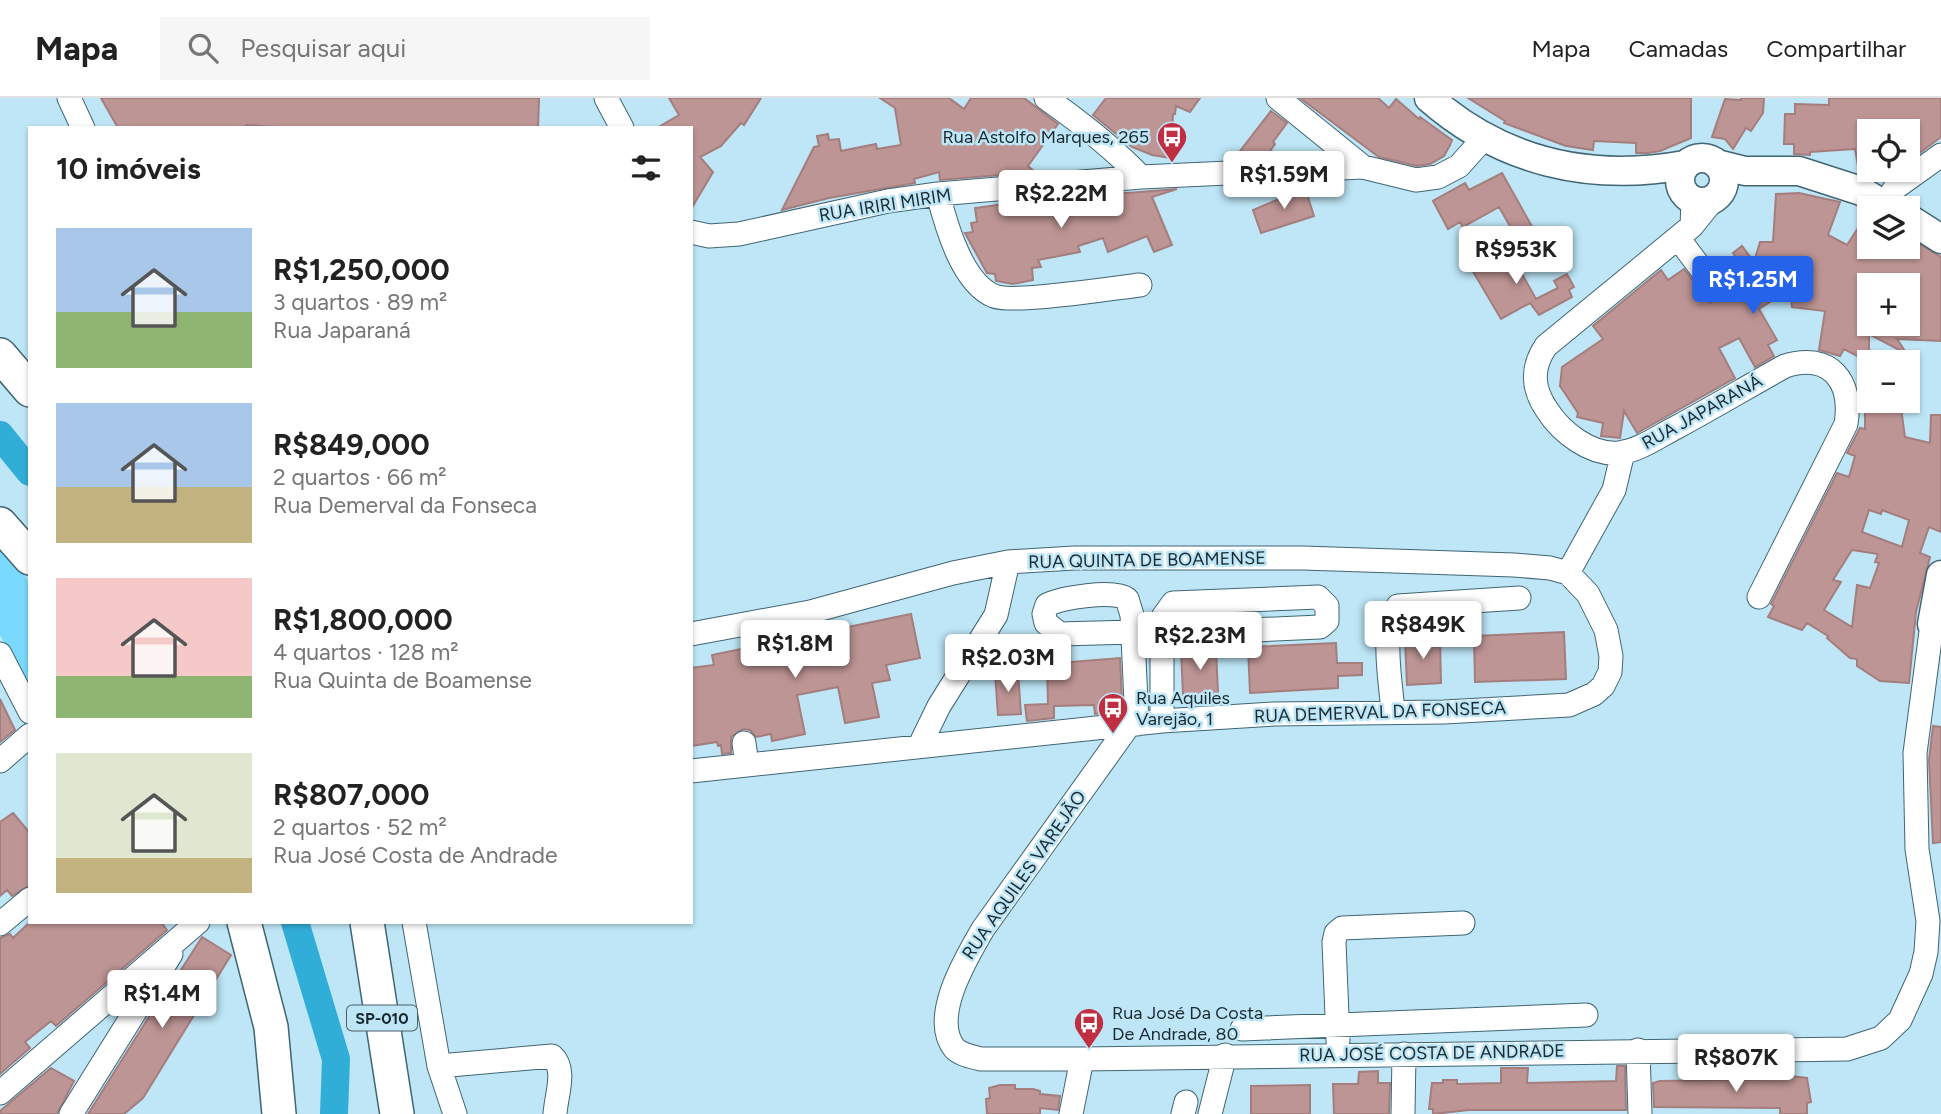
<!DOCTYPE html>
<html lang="pt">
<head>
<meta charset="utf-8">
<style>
	:root { --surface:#fff; --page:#f6f6f6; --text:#222; --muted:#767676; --line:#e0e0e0; --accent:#2563eb }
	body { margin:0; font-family:Figtree,sans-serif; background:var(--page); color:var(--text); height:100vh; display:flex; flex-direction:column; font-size:26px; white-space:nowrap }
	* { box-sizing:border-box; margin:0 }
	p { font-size:23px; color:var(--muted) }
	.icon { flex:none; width:38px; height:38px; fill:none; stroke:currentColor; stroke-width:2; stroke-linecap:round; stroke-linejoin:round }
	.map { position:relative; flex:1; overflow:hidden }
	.sheet { position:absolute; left:28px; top:28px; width:665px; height:798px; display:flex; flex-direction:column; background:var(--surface); border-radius:0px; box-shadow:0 2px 5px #0004 }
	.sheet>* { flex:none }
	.fabs { position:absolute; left:1857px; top:21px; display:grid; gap:14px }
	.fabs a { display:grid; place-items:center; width:63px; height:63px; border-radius:0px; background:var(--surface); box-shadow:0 2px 5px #0004; font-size:35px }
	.price { position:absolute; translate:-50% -60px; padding:0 16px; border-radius:7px; background:#fff; color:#222; font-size:23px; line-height:46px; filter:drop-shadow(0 2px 4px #0008) }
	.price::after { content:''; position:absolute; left:50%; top:42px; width:21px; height:16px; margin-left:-10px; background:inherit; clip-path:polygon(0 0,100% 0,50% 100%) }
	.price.selected { background:var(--accent); color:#fff }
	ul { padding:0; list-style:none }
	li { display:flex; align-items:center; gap:21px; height:175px; padding:0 28px }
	li span { display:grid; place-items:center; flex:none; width:196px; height:140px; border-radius:0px; color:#555 }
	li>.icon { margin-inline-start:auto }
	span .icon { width:84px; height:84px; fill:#fffc; stroke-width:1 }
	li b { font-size:30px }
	h2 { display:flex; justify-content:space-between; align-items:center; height:84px; padding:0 28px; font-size:30px }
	header { display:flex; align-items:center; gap:42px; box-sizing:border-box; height:98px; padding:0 35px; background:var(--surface); border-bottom:2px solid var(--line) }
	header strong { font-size:33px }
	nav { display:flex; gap:38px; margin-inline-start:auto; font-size:24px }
	.search { width:490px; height:63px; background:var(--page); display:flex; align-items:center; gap:18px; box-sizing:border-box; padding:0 24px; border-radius:0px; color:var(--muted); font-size:26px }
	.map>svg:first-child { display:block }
	.green { fill:#7adafe }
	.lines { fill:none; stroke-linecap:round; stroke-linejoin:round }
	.river { stroke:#31aed7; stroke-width:28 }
	.building { fill:#bd9594; stroke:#a47d7d; stroke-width:2; fill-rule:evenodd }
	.minor-casing { stroke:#406573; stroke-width:25 }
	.major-casing { stroke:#406573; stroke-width:31 }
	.highway-casing { stroke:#406573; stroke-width:36 }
	.minor { stroke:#fff; stroke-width:23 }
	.major { stroke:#fff; stroke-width:28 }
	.highway { stroke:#fff; stroke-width:33 }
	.labels { text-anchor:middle; stroke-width:5; stroke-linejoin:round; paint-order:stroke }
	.shield { fill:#bee6f7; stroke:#4b626c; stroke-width:2 }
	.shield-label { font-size:16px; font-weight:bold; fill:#1a2a30 }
	.poi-label { font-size:18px; fill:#1a2a30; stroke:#bee6f7; text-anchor:start }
	.street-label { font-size:18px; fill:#1a2a30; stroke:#bee6f7 }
</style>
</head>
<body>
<header>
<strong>Mapa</strong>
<div class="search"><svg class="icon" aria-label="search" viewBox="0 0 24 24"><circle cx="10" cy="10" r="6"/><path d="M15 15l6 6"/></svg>Pesquisar aqui</div>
<nav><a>Mapa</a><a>Camadas</a><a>Compartilhar</a></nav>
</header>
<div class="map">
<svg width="1941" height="1016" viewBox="0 0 1941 1016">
	<rect width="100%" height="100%" fill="#bee6f7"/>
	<path class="green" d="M0,448L30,485V591L0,537Z"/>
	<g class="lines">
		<path class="river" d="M0,337L30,374
			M295,824L336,961L334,1016"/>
	</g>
	<path class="building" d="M101,0H539L538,30H291L246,27L245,30H118Z
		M669,0H761L744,27L741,25L721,48L700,59L713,74L691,111V30H657L679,17Z
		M880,0H949L964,11L971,0H1024L1058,26L1028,68L1035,74L940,82L939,74L914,81L915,85L829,100L782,112L814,49L819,48L817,38L828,36L829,42L839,41L841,53L876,46L877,51L901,47L895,10Z
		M1106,0H1200L1190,14L1176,8L1175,16H1173L1171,60L1152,57L1132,49L1093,17Z
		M1300,0H1378L1389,10L1396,1L1419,21L1420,19L1452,42L1450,47L1444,58L1430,66L1417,68L1379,59Z
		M1468,0H1691V40L1660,53L1648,55H1636V45L1594,43L1593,52L1566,48L1504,25L1505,23Z
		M1741,0H1764L1763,15L1751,33L1746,30L1733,51L1725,41L1712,39L1725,1L1741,2Z
		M1829,0H1941V39L1913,60L1908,46V33H1866L1869,66L1858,68L1855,51L1810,54V57L1794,56V46H1784L1785,16H1795V6L1829,7Z
		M1271,13L1287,25L1273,44L1275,46L1270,53L1289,58L1234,61Z
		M1502,75L1534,132L1518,142L1499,109L1463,129L1460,124L1448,131L1433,103L1465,85L1469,92Z
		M1305,90L1314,118L1261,135L1253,112Z
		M1177,91L1152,99L1172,147L1154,154L1147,138L1108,154L1103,140L1078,148L1080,154L1038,162L1041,169L1032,170L1033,182L1013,186L996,183L995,176L987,175L965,135L973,134L971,125L977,124L975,110L1026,103Z
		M1799,95L1840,104L1828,137L1847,147L1867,116L1869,149H1908V139L1941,159V243L1897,241L1907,256L1869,236V264L1844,251L1840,258L1819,252L1825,213L1792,209L1790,191L1759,211L1777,242L1768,247L1774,258L1755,269L1739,240L1719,250L1735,280L1637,335L1624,313L1620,340L1601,338L1603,325L1577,319L1578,315L1560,288L1562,269L1603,241L1593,228L1661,172L1668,182L1684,171L1710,205L1743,183L1732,165L1737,161L1733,155L1742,148L1754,164L1760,144H1773L1776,96ZM1869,187H1908V226H1869Z
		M1507,149L1536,201L1558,190L1554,183L1567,176L1574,189L1569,192L1572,199L1539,217L1530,205L1501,221L1471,170Z
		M1865,303H1900L1905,339L1930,345L1931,317H1941V434L1929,429L1920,455L1930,459L1916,514L1909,585L1880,583L1857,568V561L1850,560L1827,540L1828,538L1807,525L1802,532L1768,519L1774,508L1771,506L1837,375L1849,379L1855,358L1847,355L1860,330L1865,331ZM1869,412L1881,416L1882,412L1909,422L1902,449L1862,434ZM1852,452L1878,456L1875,464L1879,465L1870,490L1857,487L1852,529L1824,512L1841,484L1833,482Z
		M911,516L920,560L886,567L890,582L872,585L879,619L845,625L838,589L797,597L805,636L772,643L771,636L756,639L750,632L743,631L731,639V655L722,656L721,647L718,648L717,644L691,648V570L714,567L712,557Z
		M1564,534L1566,581L1475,584L1474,538Z
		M1440,540L1441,585L1407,587L1405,542Z
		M1336,545L1337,565H1362V577L1338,578V590L1250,595L1248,549Z
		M1216,550L1218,596L1183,597L1181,552Z
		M1120,560L1122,603H1111L1112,614L1095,616L1094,607L1054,608V620L1027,623L1025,607L1048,606L1047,566Z
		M1018,574L1021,616L998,617L995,575Z
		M0,601L15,632L0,644Z
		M1933,628L1941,629V744L1933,745L1929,662Z
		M13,715L30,735V787L12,798L7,792L0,798V724Z
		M30,824H161L167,832L56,928L51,923L25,944L30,950L0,976V840L10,836L13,840Z
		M202,839L231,857L143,1000L124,1016H88L177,874L179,875Z
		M1617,968H1625L1626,1012H1469L1433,1016V1011H1429L1432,985H1443V982H1457V986L1501,985V970H1528L1527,985L1616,983Z
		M51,970L74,983L57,1016H0V1013Z
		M1378,973V985H1390L1389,1016H1334L1333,986H1358L1359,974Z
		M1781,977L1807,980L1811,1004L1807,1005V1016H1780V1010L1654,1009L1653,985L1660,983L1781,981Z
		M1000,987H1015V991H1033L1040,993V996L1060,998L1058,1012L1040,1010V1016H987L986,1001L990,1000L989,990Z
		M1310,987V1016H1251V988Z"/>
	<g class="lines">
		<g class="minor-casing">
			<path id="minor" d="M69,0L83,30
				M606,0L622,30
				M1046,0C1080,24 1112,49 1141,79
				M1278,0L1363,69
				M938,96C946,127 962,185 994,198C1012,206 1114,190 1140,187
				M1693,103L1692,128L1713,102
				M1884,107L1895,90L1941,57
				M1692,128L1546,248C1531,270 1532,290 1547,312C1561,334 1590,357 1618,355C1639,353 1659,338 1677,329C1714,309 1749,288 1785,268C1830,254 1853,283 1846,326L1759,499
				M691,134L709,138L739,136L888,103L938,96L1141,79L1363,69L1416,82L1438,79L1459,68L1484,40
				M1678,140L1705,176
				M1568,475L1614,392L1623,354
				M1133,534L1060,536L1046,525L1044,516L1047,507C1061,500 1114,491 1127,501L1132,517L1137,626
				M691,536L810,514L953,475L1008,464L1074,460H1303L1514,467L1550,470L1568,475L1588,496L1606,532L1611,558L1610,574L1603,588L1594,596L1569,607L1444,614L1274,616L1162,623L691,673
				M0,556L30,614
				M1393,614C1391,584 1380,533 1398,508L1519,500
				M1162,623V536L1320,529L1327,523V508L1318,499L1173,505L1163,519L1162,536
				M1129,627L983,831C967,859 929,920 955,951C962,957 972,959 981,961H1082L1847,951L1881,940L1900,922L1921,876L1926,854L1928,823L1917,751L1915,655L1932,526
				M744,645L747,667
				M920,647L939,608L996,517L1008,464
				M0,663L30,637
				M414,824L439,968
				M0,826L30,801
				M1242,931L1586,917
				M1338,943L1334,844L1336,835L1342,830L1463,825
				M1638,952L1640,1016
				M0,995L198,824
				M71,1016L171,856
				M455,1016L439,968L552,958C567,971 556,998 555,1016
				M1071,1016L1082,961
				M1183,1016L1186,1004
				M1210,1016L1225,957
				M1403,1016L1404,956"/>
		</g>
		<g class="major-casing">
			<path id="major" d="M1429,0C1502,64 1590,84 1685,67
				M1680 82a22 22 0 1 1 44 0a22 22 0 1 1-44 0Z
				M1717,66L1745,73H1799L1861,93L1890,110
				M1908,120L1941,141
				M1941,477L1932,526L1941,528"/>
		</g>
		<g class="highway-casing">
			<path id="highway" d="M0,257L30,292
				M0,426L30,460
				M244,824L271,929L279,1016
				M367,824L397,1016"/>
		</g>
		<use href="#minor" class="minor"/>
		<use href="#major" class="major"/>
		<use href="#highway" class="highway"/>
	</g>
	<defs>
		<g id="bus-pin" transform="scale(1.575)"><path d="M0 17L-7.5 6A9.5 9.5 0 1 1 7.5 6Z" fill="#c02f41" stroke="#bee6f7"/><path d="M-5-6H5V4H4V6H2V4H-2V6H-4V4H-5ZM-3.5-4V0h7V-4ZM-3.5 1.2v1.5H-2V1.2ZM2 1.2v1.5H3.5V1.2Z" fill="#fff"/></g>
	</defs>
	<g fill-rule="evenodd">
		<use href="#bus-pin" x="1172" y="39"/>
		<use href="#bus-pin" x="1113" y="610"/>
		<use href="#bus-pin" x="1089" y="925"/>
	</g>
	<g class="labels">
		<rect class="shield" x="347" y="907.5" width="70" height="25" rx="5"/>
		<g class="shield-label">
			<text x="382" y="926">SP-010</text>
		</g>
		<g class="poi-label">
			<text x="1149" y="45" text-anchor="end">Rua Astolfo Marques, 265</text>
			<text x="1136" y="606">Rua Aquiles<tspan x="1136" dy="21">Varejão, 1</tspan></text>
			<text x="1112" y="921">Rua José Da Costa<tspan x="1112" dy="21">De Andrade, 80</tspan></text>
		</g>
		<g class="street-label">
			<text transform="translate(885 107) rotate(-9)" y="6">RUA IRIRI MIRIM</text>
			<text transform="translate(1702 314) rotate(-29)" y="6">RUA JAPARANÁ</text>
			<text transform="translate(1147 462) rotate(-1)" y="6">RUA QUINTA DE BOAMENSE</text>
			<text transform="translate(1380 614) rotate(-2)" y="6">RUA DEMERVAL DA FONSECA</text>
			<text transform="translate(1024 777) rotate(-55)" y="6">RUA AQUILES VAREJÃO</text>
			<text transform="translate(1432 955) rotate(-1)" y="6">RUA JOSÉ COSTA DE ANDRADE</text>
		</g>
	</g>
</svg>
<div class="fabs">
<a><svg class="icon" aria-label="locate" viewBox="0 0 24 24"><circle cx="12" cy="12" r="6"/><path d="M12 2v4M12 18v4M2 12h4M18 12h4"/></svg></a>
<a><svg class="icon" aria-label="layers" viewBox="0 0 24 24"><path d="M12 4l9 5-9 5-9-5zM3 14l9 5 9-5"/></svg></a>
<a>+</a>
<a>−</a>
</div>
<b class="price" style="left:1284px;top:113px">R$1.59M</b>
<b class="price" style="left:1061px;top:132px">R$2.22M</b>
<b class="price" style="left:1516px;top:188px">R$953K</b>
<b class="price selected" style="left:1753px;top:218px">R$1.25M</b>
<b class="price" style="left:1423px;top:563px">R$849K</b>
<b class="price" style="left:1200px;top:574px">R$2.23M</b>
<b class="price" style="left:795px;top:582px">R$1.8M</b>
<b class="price" style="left:1008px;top:596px">R$2.03M</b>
<b class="price" style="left:162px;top:932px">R$1.4M</b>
<b class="price" style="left:1736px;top:996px">R$807K</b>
<section class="sheet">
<h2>10 imóveis<svg class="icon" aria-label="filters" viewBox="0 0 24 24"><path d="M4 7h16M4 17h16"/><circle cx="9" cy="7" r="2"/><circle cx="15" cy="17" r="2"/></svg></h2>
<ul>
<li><span style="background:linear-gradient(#a9c7e8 60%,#8fb573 0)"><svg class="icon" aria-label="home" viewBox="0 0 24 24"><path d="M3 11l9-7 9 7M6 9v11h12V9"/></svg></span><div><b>R$1,250,000</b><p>3 quartos · 89 m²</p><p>Rua Japaraná</p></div></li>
<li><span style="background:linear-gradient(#a9c7e8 60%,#c2b280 0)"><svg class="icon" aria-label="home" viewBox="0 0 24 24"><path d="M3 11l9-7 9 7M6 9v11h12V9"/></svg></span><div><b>R$849,000</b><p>2 quartos · 66 m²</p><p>Rua Demerval da Fonseca</p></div></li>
<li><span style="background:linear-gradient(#f6c9c9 70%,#8fb573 0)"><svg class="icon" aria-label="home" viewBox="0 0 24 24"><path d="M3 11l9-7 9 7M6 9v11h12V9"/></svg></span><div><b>R$1,800,000</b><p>4 quartos · 128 m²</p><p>Rua Quinta de Boamense</p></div></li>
<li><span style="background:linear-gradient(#dfe7d0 75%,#c2b280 0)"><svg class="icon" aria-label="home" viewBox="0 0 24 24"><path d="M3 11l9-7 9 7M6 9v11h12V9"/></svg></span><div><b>R$807,000</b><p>2 quartos · 52 m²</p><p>Rua José Costa de Andrade</p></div></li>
</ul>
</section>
</div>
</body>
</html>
